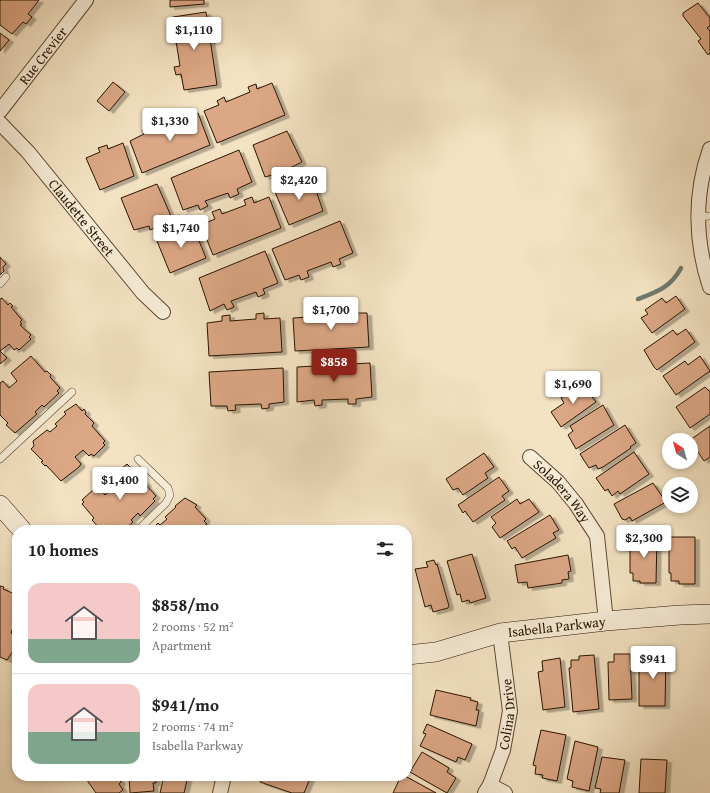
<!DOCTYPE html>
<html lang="en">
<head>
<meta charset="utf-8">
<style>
	:root { --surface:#fff; --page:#f6f6f6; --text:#222; --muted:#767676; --line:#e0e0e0; --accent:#8f2418 }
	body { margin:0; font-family:"Gentium Book Plus",serif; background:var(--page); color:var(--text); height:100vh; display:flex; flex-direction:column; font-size:15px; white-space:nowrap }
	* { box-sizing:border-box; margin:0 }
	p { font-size:13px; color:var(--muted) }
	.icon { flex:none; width:22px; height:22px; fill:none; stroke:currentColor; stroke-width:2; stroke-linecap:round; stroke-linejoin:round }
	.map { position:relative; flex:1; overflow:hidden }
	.side { position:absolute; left:12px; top:525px; width:400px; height:256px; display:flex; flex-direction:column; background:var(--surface); border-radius:16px; box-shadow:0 2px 6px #0003 }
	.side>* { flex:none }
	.needle { width:26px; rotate:323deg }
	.buttons { position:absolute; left:662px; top:433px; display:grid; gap:8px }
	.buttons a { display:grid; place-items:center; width:36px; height:36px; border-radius:50%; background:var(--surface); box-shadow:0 2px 6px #0003; font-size:20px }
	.price { position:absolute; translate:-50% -34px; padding:0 9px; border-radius:4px; background:#fff; color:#222; font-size:13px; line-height:26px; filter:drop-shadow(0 1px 2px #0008) }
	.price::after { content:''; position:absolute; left:50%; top:24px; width:12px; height:9px; margin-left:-6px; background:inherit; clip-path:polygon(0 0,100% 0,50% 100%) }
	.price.current { background:var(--accent); color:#fff }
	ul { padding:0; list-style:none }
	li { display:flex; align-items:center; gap:12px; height:100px; padding:0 16px }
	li+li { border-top:1px solid var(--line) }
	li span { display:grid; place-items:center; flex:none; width:112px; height:80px; border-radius:12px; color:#555 }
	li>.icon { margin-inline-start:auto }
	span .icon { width:48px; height:48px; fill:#fffc; stroke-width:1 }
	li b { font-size:17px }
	h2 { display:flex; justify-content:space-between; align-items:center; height:48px; padding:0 16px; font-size:17px }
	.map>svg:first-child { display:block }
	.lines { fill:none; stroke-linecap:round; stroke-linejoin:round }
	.stream { stroke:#6e796e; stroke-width:4.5 }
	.building { fill:#dca785; stroke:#291400; filter:url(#shadow) }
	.lane-casing { stroke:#5c4831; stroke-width:8 }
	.street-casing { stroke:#5c4831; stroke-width:16 }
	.secondary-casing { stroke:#291400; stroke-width:20 }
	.lane { stroke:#f8edd8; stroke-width:7 }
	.street { stroke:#f8edd8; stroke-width:14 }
	.secondary { stroke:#f8edd8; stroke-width:19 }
	.labels { text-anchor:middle; stroke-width:3.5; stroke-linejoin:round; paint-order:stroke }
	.street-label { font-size:14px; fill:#291400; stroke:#f8edd8 }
</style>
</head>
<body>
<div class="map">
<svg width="710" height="793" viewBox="0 0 710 793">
	<defs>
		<filter id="shadow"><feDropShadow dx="4.5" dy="2.5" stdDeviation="0" flood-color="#0004"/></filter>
	</defs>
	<rect width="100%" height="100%" fill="#f4e3c3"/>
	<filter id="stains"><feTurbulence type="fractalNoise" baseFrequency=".005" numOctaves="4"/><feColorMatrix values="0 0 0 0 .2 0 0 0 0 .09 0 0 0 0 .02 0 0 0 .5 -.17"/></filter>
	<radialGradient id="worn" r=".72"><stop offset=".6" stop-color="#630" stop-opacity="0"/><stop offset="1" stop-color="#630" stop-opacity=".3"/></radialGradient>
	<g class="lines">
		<path class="stream" d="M638,299C657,292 671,287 681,268"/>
	</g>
	<path class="building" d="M0,0H39L28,14L32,17L26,24L23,22L12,34L0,25Z
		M170,0H204V4L170,7Z
		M698,3L710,18V26L707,28L710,31V53L708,55L698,41L701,39L683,16V13Z
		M206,12L217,85L184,90L181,74L176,75L174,67L180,66L176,41L171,42L169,34L175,33L173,17Z
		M0,33L9,40L0,51Z
		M113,82L125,92L109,111L97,101Z
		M272,83L285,115L217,143L204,111L219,105L217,101L224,97L226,102L250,92L248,87L256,84L257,89Z
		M198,113L210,145L142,173L130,141L144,134L142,130L149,128L151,132L176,122L173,117L181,114L183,118Z
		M287,131L302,162L288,169L290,173L280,177L279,173L265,177L253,145Z
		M123,143L134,176L100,190L86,158L100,152L98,148L107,145L108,149Z
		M239,150L252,182L237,189L239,194L230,198L228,193L205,201L208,206L200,210L198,205L183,210L171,178Z
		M312,179L323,211L289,225L275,192L289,187L287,183L296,180L298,183Z
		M157,184L171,216L156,222L158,226L150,230L149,226L134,230L121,198Z
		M252,197L254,203L269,197L281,228L213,255L201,225L215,219L212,212L220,209L222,214L246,205L244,200Z
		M340,221L353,253L339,259L341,264L333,267L331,262L307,271L309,277L301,280L299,275L285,280L272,249Z
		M193,226L206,258L170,273L157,241L171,234L169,230L177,227L179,231Z
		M265,251L278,283L263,289L265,294L258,297L256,292L231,301L234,307L227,310L224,304L210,311L199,278Z
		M0,257L6,264L3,267L4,271L0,275Z
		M676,296L685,309L652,333L641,318L648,314L645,310L662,298L666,303Z
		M2,298L8,305L10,303L13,306L11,307L22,320L20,322L22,324L20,325L31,335L29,337L31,339L19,350L17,348L14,350L9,344L0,351L7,358L0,364V299Z
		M343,309H351V313H367L369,347L295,351L293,318L309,317V311H317L318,315L343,314Z
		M264,313V319L280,318L282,352L209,356L207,323L222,321V316L230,315V321L256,319V314Z
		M686,329L695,342L657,370L654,367L644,350L673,330L677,335Z
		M31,356L45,372L47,371L51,375L50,377L60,388L57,391L59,393L44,407L42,405L35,412L37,414L15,433L6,425L8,423L0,415V383L3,381L9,388L17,381L11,373Z
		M700,356L710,371L676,395L663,376L685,361L688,365Z
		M370,363L372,397L356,399V404H348V399L322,400V405L315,406L314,400L297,402V367Z
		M283,368L284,402L269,404V408L262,409L261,404L235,405L236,410L228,411L227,406H211L209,372Z
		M582,384L596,402L561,427L551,412L564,403L561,398Z
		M705,387L710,392V414L690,428L676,407Z
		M76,404L82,411L84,409L86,412L85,414L94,423L92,426L105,441L103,443L105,445L94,456L91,454L89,456L83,450L75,457L81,464L79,467L61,481L46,465L45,466L41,462L43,461L31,449L34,446L33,441L47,430L50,432L57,426L55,424L66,414L64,412Z
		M603,405L614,425L576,449L568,435L573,431L570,426Z
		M625,425L636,443L630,447L631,448L603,467L598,469L596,465L589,468L580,454Z
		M710,426V457L704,461L690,440Z
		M634,452L649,474L620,494L618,491L612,496L608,489L605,491L596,478Z
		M484,453L494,467L485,473L488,478L463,495L458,488L453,490L446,479Z
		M127,464L147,484L146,485L156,496L153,499L155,501L140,516L138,513L131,520L133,522L124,530H101L92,520L94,518L82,504L84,502L82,500L94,489L96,492L99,488L105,495L113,488L107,481Z
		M499,477L509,491L502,496L505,500L473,522L465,511L463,513L458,505Z
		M653,483L666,502L632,521L630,517L625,520L622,519L614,504Z
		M185,498L197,505L195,507L206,519L204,521L207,524L205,525L212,530H151L158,523L160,525L167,519L165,517L176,507L175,506Z
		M517,499L520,504L529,499L539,512L500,538L492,527L496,523L491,517Z
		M550,515L559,530L553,533L556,538L522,558L515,547L512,549L507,541Z
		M630,537H657L656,583H640V581H633V573H630Z
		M669,537H695V584H679V581H671V573H669Z
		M472,554L486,598L470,603L469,600L462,602L460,594L457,595L447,561Z
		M568,555L571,571L568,572L569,579L562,580V583L528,588L527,582L518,583L515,565Z
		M434,560L436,565L437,564L449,606L448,608L433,612L431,605L425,607L415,569L428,567L426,562Z
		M0,586L4,587L3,589L17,595V624L15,623L11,633L17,636V645L7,660L0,657Z
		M650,653L666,654L665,706H639V664H642V656L649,657Z
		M614,654H630L632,699L609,700L608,662H614Z
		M594,655L599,709L573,712L569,668H571V660H579V656Z
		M560,658L565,707L543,710L538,672L543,671L542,661Z
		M436,690L471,698L470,700L478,702L476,710H479L476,726L430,715Z
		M427,724L472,744L465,760L458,757L456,762L420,746L426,734L423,733Z
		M541,730L566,735L557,781L542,778L543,775L535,774L536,766L533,765Z
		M575,741L598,747L589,791L572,787L573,781L567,779Z
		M422,752L449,768L447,772L456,778L447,793L410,772Z
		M602,757L625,760L619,793H600L601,789L595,788Z
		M641,759L667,760L665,793H639Z
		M84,776H117L121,782L119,784L123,790L119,793H96Z
		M129,776H156V783H153L154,791L130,793Z
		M164,776H188L184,793H160Z
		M262,776H311L304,793H292L260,782Z
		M401,776H405L436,793H393Z"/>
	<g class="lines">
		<g class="lane-casing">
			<path id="lane" d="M698,217L710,216
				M0,284L6,277
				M0,459L72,392
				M138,530L166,503L170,495L168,488L138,459"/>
		</g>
		<g class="street-casing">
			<g id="street">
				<path id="s1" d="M0,111L86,0"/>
				<path id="s2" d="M0,123L28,152L143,293L163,312"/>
				<path d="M710,149C694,194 695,242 710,287"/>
				<path id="s3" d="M530,457L558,482L576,504L597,536L606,621"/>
				<path d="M490,785L505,793"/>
				<path d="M220,793L224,776"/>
				<path id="s4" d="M485,793L490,785L503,750L510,711L500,633"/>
			</g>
		</g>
		<g class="secondary-casing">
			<g id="secondary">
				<path d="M0,505L22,530"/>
				<path id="s5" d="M407,655L436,652L500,633L606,621L680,615L710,614"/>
			</g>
		</g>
		<use href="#lane" class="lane"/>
		<use href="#street" class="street"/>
		<use href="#secondary" class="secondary"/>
	</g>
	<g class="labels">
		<g class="street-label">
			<text dy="5" stroke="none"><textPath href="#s1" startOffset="70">Rue Crevier</textPath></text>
			<text dy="5" stroke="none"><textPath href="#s2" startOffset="125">Claudette Street</textPath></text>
			<text dy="5" stroke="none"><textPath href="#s3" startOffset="47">Soladera Way</textPath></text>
			<text dy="5" stroke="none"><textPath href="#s5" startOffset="153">Isabella Parkway</textPath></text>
			<text dy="5" stroke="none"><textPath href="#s4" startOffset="83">Colina Drive</textPath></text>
		</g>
	</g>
	<rect width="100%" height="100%" filter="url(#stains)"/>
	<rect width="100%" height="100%" fill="url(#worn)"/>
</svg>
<div class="buttons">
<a><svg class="needle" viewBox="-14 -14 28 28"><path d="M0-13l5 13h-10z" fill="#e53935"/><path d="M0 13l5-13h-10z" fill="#767676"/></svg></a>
<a><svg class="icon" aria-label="layers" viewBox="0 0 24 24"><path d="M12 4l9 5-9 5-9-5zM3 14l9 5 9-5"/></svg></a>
</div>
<b class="price" style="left:194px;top:51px">$1,110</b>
<b class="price" style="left:170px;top:142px">$1,330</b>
<b class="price" style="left:299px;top:201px">$2,420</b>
<b class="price" style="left:181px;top:249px">$1,740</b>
<b class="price" style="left:331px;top:331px">$1,700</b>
<b class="price current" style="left:334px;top:383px">$858</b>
<b class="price" style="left:573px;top:405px">$1,690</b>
<b class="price" style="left:120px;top:501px">$1,400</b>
<b class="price" style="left:644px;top:559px">$2,300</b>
<b class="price" style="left:653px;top:680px">$941</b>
<section class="side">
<h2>10 homes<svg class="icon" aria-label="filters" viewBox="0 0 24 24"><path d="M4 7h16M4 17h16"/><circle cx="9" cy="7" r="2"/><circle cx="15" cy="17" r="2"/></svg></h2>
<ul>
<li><span style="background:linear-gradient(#f6c9c9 70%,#7fa58c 0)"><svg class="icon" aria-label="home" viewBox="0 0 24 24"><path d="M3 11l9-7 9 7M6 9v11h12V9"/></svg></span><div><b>$858/mo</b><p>2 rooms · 52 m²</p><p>Apartment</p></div></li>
<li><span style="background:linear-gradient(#f6c9c9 60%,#7fa58c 0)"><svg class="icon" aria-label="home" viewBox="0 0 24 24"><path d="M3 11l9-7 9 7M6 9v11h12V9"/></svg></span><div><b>$941/mo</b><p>2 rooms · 74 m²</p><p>Isabella Parkway</p></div></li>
</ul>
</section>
</div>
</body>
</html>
